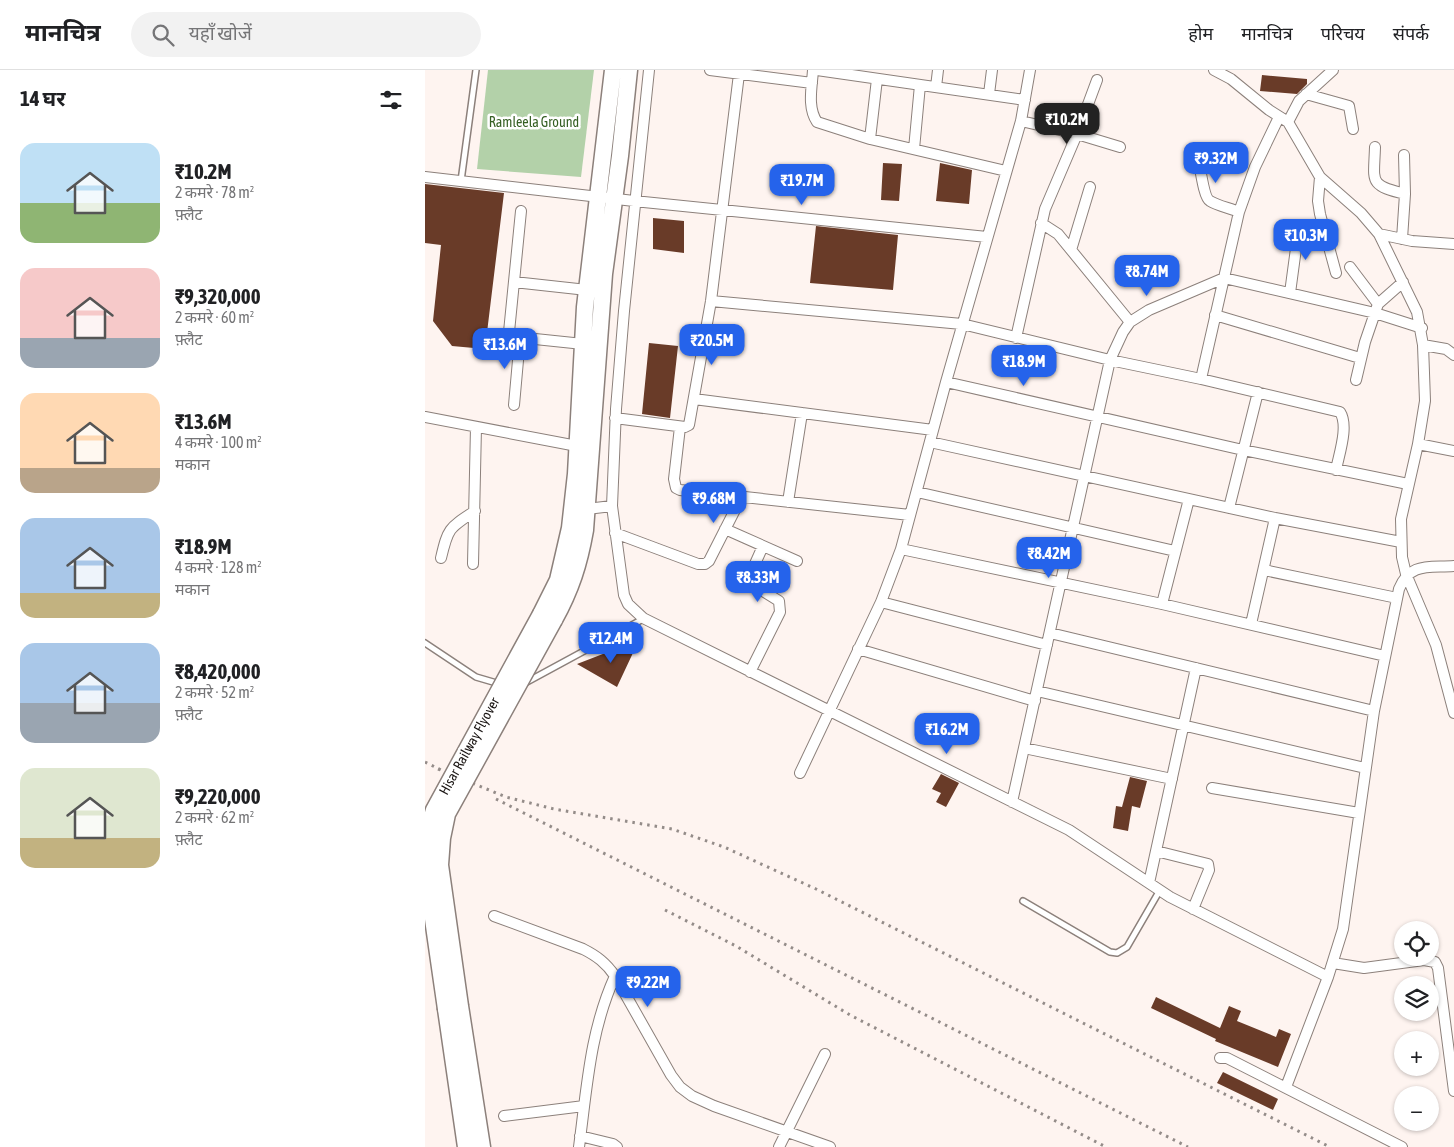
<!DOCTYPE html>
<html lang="hi">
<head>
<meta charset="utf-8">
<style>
	:root { --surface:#fff; --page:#f2f2f2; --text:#202124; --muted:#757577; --line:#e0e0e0; --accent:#2563eb }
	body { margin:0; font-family:"Asap Condensed","Noto Sans Devanagari",sans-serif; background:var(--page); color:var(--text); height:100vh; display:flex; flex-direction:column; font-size:19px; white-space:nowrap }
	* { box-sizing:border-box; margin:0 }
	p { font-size:16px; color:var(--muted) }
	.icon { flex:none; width:28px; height:28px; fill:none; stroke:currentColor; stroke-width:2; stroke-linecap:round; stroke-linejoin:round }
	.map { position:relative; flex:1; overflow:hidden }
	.side { display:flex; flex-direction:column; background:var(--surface); width:425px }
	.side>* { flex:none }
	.tools { position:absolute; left:969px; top:851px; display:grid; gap:10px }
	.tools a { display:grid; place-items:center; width:45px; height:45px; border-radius:50%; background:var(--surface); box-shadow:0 1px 4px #0004; font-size:25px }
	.price { position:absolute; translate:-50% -42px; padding:0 11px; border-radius:10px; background:var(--accent); color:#fff; font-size:16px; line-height:32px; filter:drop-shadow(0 1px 2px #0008) }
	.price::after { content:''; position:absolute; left:50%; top:30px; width:15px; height:11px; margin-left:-8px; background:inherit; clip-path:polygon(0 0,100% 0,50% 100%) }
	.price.current { background:#222; color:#fff }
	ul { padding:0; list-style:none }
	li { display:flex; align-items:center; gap:15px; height:125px; padding:0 20px }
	li span { display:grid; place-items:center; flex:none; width:140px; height:100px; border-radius:15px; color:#555 }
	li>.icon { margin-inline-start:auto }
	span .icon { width:60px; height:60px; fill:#fffc; stroke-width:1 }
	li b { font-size:21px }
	h2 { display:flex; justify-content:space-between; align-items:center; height:60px; padding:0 20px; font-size:21px }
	header { display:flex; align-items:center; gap:30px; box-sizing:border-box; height:70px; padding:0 25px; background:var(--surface); border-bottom:1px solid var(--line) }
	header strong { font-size:24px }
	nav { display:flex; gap:28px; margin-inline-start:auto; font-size:18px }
	.search { width:350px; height:45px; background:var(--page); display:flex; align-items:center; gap:12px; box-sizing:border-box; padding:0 18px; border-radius:28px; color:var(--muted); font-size:19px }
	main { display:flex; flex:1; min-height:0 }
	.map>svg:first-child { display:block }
	.green { fill:#b3d1a9 }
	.building { fill:#693b28 }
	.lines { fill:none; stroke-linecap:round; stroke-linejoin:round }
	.lane-casing { stroke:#8c807b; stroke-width:8 }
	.street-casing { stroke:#8c807b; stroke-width:12 }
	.primary-casing { stroke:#8c807b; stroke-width:19 }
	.lane { stroke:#fff; stroke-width:5 }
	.street { stroke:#fff; stroke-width:10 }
	.primary { stroke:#fff; stroke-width:16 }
	.rail { stroke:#948c89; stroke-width:3; stroke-dasharray:2.5 5; stroke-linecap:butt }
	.primary-bridge-casing { stroke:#8c807b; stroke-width:19; stroke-linecap:butt }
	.primary-bridge { stroke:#fff; stroke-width:16 }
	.labels { text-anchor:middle; stroke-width:5; stroke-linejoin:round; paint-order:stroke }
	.park-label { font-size:14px; fill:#355f23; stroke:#fff }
	.street-label { font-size:14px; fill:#1a1513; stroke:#fff }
</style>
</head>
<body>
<header>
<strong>मानचित्र</strong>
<div class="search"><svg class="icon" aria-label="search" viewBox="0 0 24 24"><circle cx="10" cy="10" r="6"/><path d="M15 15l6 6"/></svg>यहाँ खोजें</div>
<nav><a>होम</a><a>मानचित्र</a><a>परिचय</a><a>संपर्क</a></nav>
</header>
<main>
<section class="side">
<h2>14 घर<svg class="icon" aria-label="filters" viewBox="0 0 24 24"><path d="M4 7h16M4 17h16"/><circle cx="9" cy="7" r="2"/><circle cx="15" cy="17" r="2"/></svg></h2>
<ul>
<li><span style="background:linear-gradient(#bfe0f5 60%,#8fb573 0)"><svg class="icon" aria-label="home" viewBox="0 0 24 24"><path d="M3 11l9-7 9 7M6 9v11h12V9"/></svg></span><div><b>₹10.2M</b><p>2 कमरे · 78 m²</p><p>फ़्लैट</p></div></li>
<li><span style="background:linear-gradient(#f6c9c9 70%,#9aa5b1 0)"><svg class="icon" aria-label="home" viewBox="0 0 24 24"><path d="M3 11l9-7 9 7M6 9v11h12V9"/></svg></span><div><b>₹9,320,000</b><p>2 कमरे · 60 m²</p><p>फ़्लैट</p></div></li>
<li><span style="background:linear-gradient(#ffd9b3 75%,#b9a48a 0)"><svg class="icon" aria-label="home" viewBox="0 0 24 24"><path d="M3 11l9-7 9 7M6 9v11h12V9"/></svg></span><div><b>₹13.6M</b><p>4 कमरे · 100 m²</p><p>मकान</p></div></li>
<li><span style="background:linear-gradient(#a9c7e8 75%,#c2b280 0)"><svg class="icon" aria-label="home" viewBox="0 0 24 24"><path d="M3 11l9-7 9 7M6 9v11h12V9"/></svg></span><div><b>₹18.9M</b><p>4 कमरे · 128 m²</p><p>मकान</p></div></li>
<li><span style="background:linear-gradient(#a9c7e8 60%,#9aa5b1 0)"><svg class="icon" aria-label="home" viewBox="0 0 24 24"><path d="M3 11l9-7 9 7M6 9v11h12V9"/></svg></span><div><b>₹8,420,000</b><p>2 कमरे · 52 m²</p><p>फ़्लैट</p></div></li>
<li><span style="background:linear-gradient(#dfe7d0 70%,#c2b280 0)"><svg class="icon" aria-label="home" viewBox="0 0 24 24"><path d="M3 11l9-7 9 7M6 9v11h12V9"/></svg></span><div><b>₹9,220,000</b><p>2 कमरे · 62 m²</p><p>फ़्लैट</p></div></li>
</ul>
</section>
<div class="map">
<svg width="1029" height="1077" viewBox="0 0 1029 1077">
	<rect width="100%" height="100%" fill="#fef4f0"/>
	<path class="green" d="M63,0H169L156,107L52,99Z"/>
	<path class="building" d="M837,5L882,9V14L872,24L835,21Z
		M458,93L477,94L474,131L456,130Z
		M515,93L547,100L544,134L511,131Z
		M0,114L79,123L60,279L27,276L8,251L16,175L0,173Z
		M228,148L259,151V183L228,179Z
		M391,156L473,165L468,220L385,213Z
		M224,273L253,276L245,348L217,344Z
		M214,570L192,617L152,594Z
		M516,704L534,713L521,737L511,732L516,723L507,719Z
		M705,707L722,711L715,738L707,736L703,761L688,758L691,736L697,737Z
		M731,927L795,958L804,936L816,941L812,951L851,967L854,959L866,964L853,997L790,971L791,969L726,938Z
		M798,1002L853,1029L848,1040L792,1013Z"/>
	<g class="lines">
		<g class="lane-casing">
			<path id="lane" d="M36,111L51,0
				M0,573L51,607L75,614
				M100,613L218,549
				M598,831L685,882L692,883L702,877L735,820"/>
		</g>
		<g class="street-casing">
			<path id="street" d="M285,0L387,13
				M388,0C387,17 382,37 392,52L445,69L581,101
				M392,0L600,30
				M789,0L806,9L844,40L863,52L895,107L936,143L954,164L992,242L998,275L1000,331L993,374L976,449L977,487L981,504L1011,575L1029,643
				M511,17L513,0
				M564,24L567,0
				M881,24L924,36L928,59
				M596,51L652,64L695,77
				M863,52L874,31L908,0
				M445,69L452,9
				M950,77C949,112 943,115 980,124
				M489,79L495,15
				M772,83C775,93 778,127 785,131C793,136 805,138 814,142
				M0,107L209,131L562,167
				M895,107L893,131L895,144L911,203
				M96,141L84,262L91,267L158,274
				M616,153L633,164L705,252
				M954,164L987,171L1029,174
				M977,169L980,124L979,85
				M646,180L665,117
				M925,197L953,234
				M89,212L162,220
				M865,223L872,171L875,168L901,163
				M286,231L537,254L685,290L776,309L915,342C924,356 914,384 911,400
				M790,245L935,288
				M591,268L620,139L652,64L672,10
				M998,275L1021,279L1029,285
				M776,309L814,142L830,97L854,47
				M931,310L940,272L953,234L978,212
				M521,312L818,380L983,414
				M269,329L508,360
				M89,335L95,268
				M0,347L152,376
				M190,348L260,357L264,355L286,231L314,4
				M255,357L249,409L251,418L255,420L485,445
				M505,372L850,448L976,472
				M993,374L1029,381
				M492,422L750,481
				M363,432L377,343
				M187,436L199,525L203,534L218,548L644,760L745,827L903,907
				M804,438L833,322
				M162,439L187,436L191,339L199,241L224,0
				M300,459L372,491
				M190,463L273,494H280L284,491L316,428
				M476,479L737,534L960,586
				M16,488C23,458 24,458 50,441
				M48,494L51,357
				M839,500L972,528
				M456,532L622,575
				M737,534L764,429
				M826,554L850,448
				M625,563L949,641
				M433,579L610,631
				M325,602L355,542L354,531L325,513V505L338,476
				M612,621L940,698
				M599,678L747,709
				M375,703L456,532L476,479L521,312L596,51L605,0
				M787,718L934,743
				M587,732L685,290L698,262L705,252L724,240L799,208L950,243L997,258
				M731,781L783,794L784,800L768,839
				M724,813L771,598
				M69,846L158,879C172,886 181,893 190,906L246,1005L255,1017L267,1026L289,1036L405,1077
				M908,893L939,898L999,890L1010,892L1013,898L1029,1021
				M795,988H802L977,1077
				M861,1017L903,907L918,859L949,641L974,519C985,492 1004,498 1029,496
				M79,1046L159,1036
				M155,1066L188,1074L192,1077
				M154,1077C162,1017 165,961 190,906
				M354,1077L400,984"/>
		</g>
		<g class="primary-casing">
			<path id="primary" d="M116,544L133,510L145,458L151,404L160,237L188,0
				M129,550C146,519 154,494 160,460L179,204L195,86L204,0
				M35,936L57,1077
				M21,939L41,1077"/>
		</g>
		<use href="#lane" class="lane"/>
		<use href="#street" class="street"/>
		<use href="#primary" class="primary"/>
		<path class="rail" d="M0,692L18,701
			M13,699L81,727L129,739L247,759L299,777L391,819L905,1077
			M71,729L763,1077
			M240,840L311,876L425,945L681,1077"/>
		<g class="primary-bridge-casing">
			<path id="primary-bridge" d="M35,936L15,795L17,768L22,744L129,550
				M21,939L0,793L2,764L9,740L116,544"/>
		</g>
		<use href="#primary-bridge" class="primary-bridge"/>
	</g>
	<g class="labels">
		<g class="park-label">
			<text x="109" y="57">Ramleela Ground</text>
		</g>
		<g class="street-label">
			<text transform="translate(44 676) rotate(-61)" y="5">Hisar Railway Flyover</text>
		</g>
	</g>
</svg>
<div class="tools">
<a><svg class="icon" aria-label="locate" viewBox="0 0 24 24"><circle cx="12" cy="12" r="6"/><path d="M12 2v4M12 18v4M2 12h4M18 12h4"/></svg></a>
<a><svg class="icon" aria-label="layers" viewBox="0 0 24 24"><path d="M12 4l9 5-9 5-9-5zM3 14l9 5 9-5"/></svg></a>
<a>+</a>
<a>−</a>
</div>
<b class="price current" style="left:642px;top:75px">₹10.2M</b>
<b class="price" style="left:791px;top:114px">₹9.32M</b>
<b class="price" style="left:377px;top:136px">₹19.7M</b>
<b class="price" style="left:881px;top:191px">₹10.3M</b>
<b class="price" style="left:722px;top:227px">₹8.74M</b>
<b class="price" style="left:287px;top:296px">₹20.5M</b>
<b class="price" style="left:80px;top:300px">₹13.6M</b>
<b class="price" style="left:599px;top:317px">₹18.9M</b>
<b class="price" style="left:289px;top:454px">₹9.68M</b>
<b class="price" style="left:624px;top:509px">₹8.42M</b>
<b class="price" style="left:333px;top:533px">₹8.33M</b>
<b class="price" style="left:186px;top:594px">₹12.4M</b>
<b class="price" style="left:522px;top:685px">₹16.2M</b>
<b class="price" style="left:223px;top:938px">₹9.22M</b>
</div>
</main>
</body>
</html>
